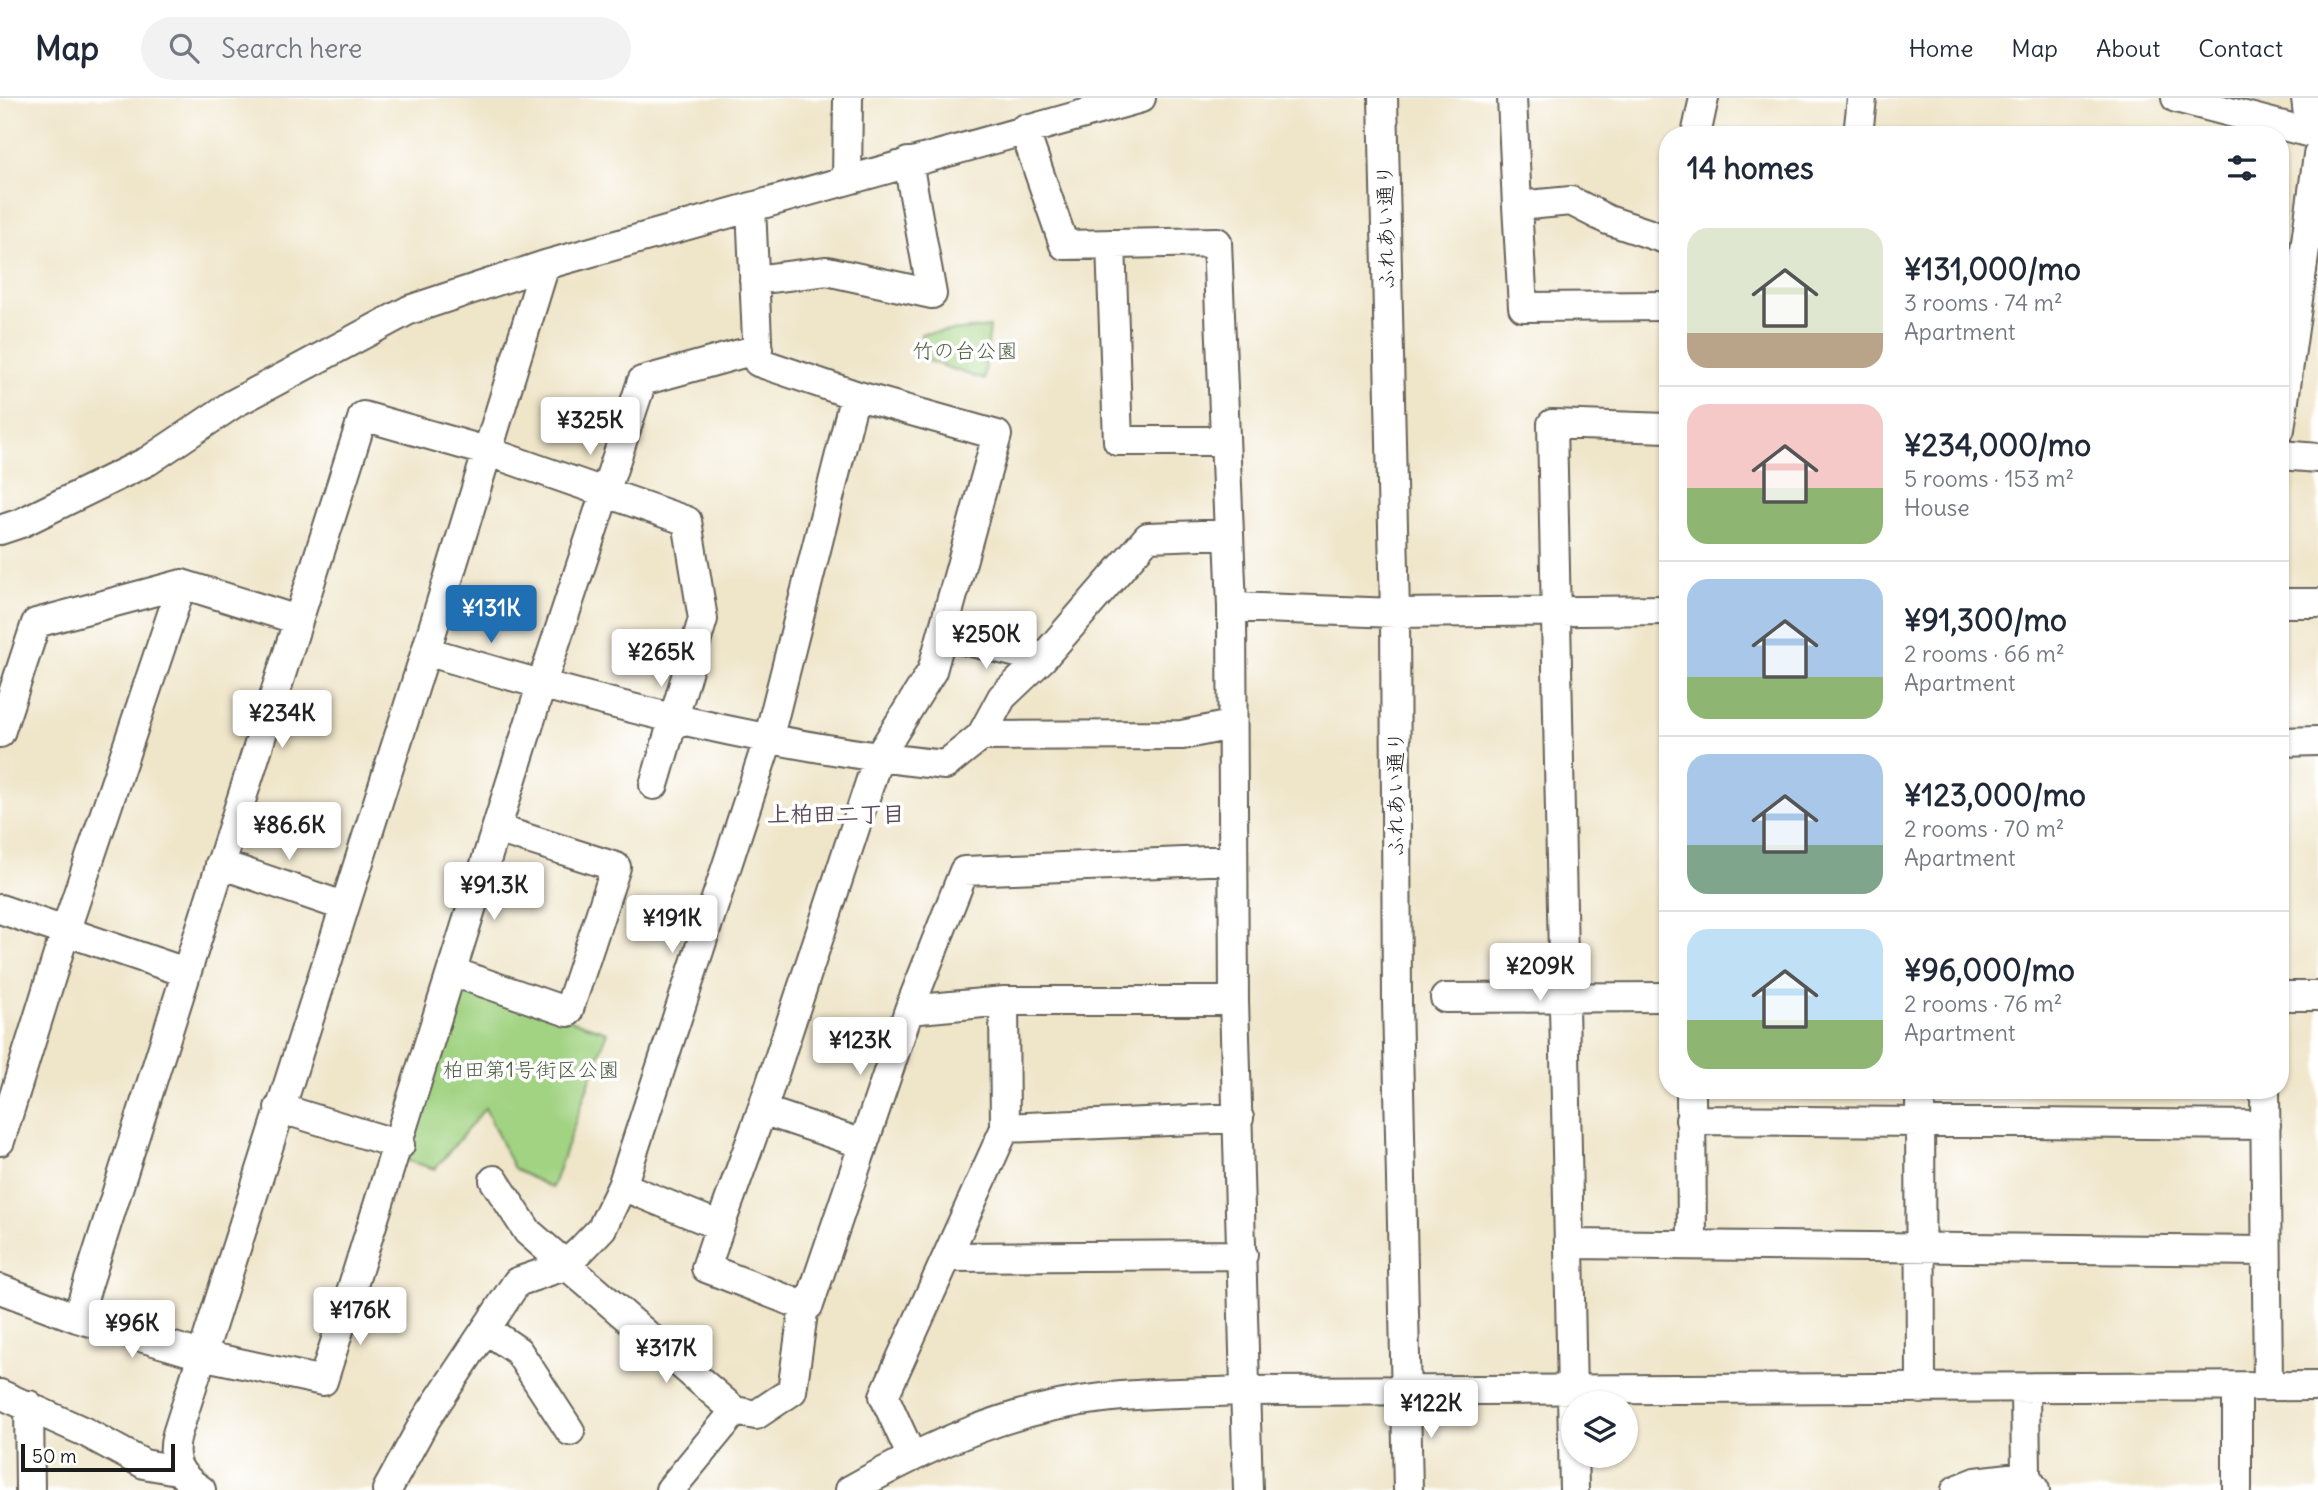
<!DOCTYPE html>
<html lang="en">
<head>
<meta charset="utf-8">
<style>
	:root { --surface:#fff; --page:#f2f2f3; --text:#1f2937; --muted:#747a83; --line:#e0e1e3; --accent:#1f6fb2 }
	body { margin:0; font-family:Delius,"Klee One",sans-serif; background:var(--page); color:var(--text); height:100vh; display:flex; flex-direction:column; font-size:26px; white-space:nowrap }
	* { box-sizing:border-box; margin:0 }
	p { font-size:23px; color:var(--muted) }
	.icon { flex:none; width:38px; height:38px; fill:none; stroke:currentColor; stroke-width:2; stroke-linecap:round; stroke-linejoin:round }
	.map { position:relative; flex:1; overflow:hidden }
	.side { position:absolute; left:1659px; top:28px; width:630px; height:973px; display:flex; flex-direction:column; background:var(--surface); border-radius:28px; box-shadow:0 2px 5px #0004 }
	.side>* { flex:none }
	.buttons { position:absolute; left:1561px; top:1293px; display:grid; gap:14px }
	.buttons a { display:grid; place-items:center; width:77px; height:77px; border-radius:50%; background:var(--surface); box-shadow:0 2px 5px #0004; font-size:35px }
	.scale { position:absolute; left:21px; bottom:18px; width:154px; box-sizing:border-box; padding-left:7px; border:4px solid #1c1c1c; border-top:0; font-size:19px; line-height:24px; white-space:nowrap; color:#1c1c1c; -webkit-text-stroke:5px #fff; paint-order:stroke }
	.price { position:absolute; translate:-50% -60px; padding:0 16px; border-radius:7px; background:#fff; color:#222; font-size:23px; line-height:46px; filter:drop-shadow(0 2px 4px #0008) }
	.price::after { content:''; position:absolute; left:50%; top:42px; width:21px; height:16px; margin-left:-10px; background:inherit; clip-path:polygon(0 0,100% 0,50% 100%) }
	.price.current { background:var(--accent); color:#fff }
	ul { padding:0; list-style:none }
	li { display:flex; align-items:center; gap:21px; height:175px; padding:0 28px }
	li+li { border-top:2px solid var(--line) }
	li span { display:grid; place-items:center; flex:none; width:196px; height:140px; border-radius:21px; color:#555 }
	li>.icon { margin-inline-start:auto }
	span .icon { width:84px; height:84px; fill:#fffc; stroke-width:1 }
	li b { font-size:30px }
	h2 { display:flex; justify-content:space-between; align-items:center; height:84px; padding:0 28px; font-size:30px }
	header { display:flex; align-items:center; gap:42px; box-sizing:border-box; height:98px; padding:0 35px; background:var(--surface); border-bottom:2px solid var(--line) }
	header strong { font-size:33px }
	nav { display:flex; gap:38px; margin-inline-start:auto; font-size:24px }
	.search { width:490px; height:63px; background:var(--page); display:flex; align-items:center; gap:18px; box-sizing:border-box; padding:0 24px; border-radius:38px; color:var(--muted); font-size:26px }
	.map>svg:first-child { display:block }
	.green { fill:#a1d382; stroke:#5e784f; stroke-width:2 }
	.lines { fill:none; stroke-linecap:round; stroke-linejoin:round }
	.minor-casing { stroke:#666259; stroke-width:32 }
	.minor { stroke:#fff; stroke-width:28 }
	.labels { text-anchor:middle; stroke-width:7; stroke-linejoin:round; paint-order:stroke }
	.street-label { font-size:21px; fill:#1c1c1c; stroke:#fff }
	.park-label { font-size:21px; fill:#4b5c40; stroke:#fff }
	.neighbourhood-label { font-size:23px; font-weight:bold; fill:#5c4755; stroke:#fff }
</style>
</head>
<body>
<header>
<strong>Map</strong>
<div class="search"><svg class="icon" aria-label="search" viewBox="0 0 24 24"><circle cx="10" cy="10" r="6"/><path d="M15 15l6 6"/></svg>Search here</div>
<nav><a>Home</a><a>Map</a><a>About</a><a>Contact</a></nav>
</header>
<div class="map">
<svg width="2318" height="1392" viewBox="0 0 2318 1392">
	<rect width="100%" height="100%" fill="#fff"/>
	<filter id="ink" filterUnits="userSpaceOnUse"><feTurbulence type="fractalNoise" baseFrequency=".0143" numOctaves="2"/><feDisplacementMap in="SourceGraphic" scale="14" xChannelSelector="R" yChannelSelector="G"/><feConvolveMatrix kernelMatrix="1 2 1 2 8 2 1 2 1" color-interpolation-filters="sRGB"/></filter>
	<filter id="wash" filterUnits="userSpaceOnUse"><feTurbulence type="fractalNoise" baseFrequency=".00686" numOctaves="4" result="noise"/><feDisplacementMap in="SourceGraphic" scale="28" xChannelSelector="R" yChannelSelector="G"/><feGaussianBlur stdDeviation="1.57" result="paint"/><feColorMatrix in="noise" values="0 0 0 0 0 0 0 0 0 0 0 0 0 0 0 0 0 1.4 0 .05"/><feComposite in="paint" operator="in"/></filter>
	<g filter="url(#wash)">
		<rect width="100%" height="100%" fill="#efe5c9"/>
		<path class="green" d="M990,229L984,282L920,260L921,236Z
			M462,887L607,934L552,1090L514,1071L485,1010L435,1071L396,1059Z"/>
	</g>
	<g filter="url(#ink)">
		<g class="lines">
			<g class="minor-casing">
				<path id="minor" d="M1383,0L1395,515L1397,903L1408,1392
					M1512,0L1517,108L1571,103L1608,122L1668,142
					M2176,0L2318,37
					M2306,0L2310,34
					M1024,31L1064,147L1217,144L1232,509L1234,903L1248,1392
					M1696,37L1704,0
					M1858,37L1862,0
					M847,82L848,0
					M1517,108L1523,209L1668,208
					M1111,146L1118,343H1224
					M754,182L827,173L932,196L908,64
					M2280,331L2318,57
					M2280,357L2318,360
					M0,432L21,425L148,363L233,306L409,212L545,167L1141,0
					M2280,505H2318
					M1232,509L1395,515L1668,512
					M942,537L1042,561
					M426,553C596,604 768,649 945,667L981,638L1182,637L1231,627
					M0,635L36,525L182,486L298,522
					M981,638L1002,599L1042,561L1148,439L1229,436
					M2280,644L2318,643
					M220,766L343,808
					M0,811L185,874
					M453,874L568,914L616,769L497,731
					M2280,898H2318
					M1445,900L1668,899
					M909,912L964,773L1232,762
					M1691,992L1692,1147
					M1920,992L1921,1291
					M2265,992L2268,1288
					M279,1010L400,1047
					M762,1012L863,1046
					M1690,1022L2266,1027
					M1005,1030L1239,1020
					M0,1043L65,834L182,486
					M494,1082L528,1134L735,1313L756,1317L792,1293L804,1208
					M622,1088L720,1128L706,1170L804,1208L809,1207L909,912L1004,903H1234
					M720,1128L762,1012L878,660L932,573L997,337L855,297
					M1569,1146L2266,1153
					M947,1159L1243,1157
					M0,1191L77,1220L201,1257L323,1283L541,588L642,283L758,251
					M77,1220L363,318L486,353L687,423L703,521L654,687
					M486,1231L518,1253L570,1333
					M2237,1289V1392
					M2025,1290L2026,1378L2035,1392
					M0,1296L85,1334L144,1366L177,1372
					M29,1307L30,1392
					M911,1357L884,1298L1005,1030L1004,903
					M201,1392C178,1377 170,1363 177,1336L426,553L545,167
					M387,1392L426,1321L517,1184L564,1168L580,1153L602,1130L622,1088L768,642L855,297L758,264L751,109
					M670,1392L735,1313
					M850,1392C930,1347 1011,1310 1103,1300C1150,1294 1199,1295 1247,1293L2318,1288
					M1574,1392L1552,326L1668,330
					M1956,1392L1976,1384L2026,1378"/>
			</g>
			<use href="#minor" class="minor"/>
		</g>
	</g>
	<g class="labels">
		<g class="street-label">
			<text transform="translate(1386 129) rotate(-91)" y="7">ふれあい通り</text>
			<text transform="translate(1396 696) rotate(-90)" y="7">ふれあい通り</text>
		</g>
		<g class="park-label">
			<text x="965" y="260">竹の台公園</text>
			<text x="531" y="979">柏田第1号街区公園</text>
		</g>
		<g class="neighbourhood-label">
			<text x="836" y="724">上柏田二丁目</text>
		</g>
	</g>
</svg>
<div class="buttons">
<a><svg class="icon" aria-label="layers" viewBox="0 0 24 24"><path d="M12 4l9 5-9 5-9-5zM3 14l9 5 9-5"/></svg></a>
</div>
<div class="scale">50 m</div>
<b class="price" style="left:590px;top:359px">¥325K</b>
<b class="price current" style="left:491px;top:547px">¥131K</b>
<b class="price" style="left:986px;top:573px">¥250K</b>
<b class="price" style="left:661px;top:591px">¥265K</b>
<b class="price" style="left:282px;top:652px">¥234K</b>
<b class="price" style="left:289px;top:764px">¥86.6K</b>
<b class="price" style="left:494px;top:824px">¥91.3K</b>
<b class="price" style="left:672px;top:857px">¥191K</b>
<b class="price" style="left:1540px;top:905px">¥209K</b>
<b class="price" style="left:860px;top:979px">¥123K</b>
<b class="price" style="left:360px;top:1249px">¥176K</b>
<b class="price" style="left:132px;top:1262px">¥96K</b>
<b class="price" style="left:666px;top:1287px">¥317K</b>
<b class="price" style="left:1431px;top:1342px">¥122K</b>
<section class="side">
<h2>14 homes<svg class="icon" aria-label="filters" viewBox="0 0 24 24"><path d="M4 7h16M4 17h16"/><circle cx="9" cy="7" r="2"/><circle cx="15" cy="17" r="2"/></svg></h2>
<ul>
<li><span style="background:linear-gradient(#dfe7d0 75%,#b9a48a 0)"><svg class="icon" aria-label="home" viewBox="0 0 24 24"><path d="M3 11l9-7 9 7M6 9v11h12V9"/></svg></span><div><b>¥131,000/mo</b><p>3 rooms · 74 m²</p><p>Apartment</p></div></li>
<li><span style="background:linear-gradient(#f6c9c9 60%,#8fb573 0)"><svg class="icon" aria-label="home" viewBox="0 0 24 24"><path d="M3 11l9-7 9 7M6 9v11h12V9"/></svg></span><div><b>¥234,000/mo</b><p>5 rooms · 153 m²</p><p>House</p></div></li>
<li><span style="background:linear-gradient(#a9c7e8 70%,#8fb573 0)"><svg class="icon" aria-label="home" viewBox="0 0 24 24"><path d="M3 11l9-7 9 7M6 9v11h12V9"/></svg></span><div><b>¥91,300/mo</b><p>2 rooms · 66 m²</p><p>Apartment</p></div></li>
<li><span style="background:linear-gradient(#a9c7e8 65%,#7fa58c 0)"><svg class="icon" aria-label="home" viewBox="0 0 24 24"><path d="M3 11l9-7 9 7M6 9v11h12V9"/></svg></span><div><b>¥123,000/mo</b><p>2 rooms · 70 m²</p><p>Apartment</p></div></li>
<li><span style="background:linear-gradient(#bfe0f5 65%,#8fb573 0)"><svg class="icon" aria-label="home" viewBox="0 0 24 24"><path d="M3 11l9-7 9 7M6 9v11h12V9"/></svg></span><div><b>¥96,000/mo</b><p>2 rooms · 76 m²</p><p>Apartment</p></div></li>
</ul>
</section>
</div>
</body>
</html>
